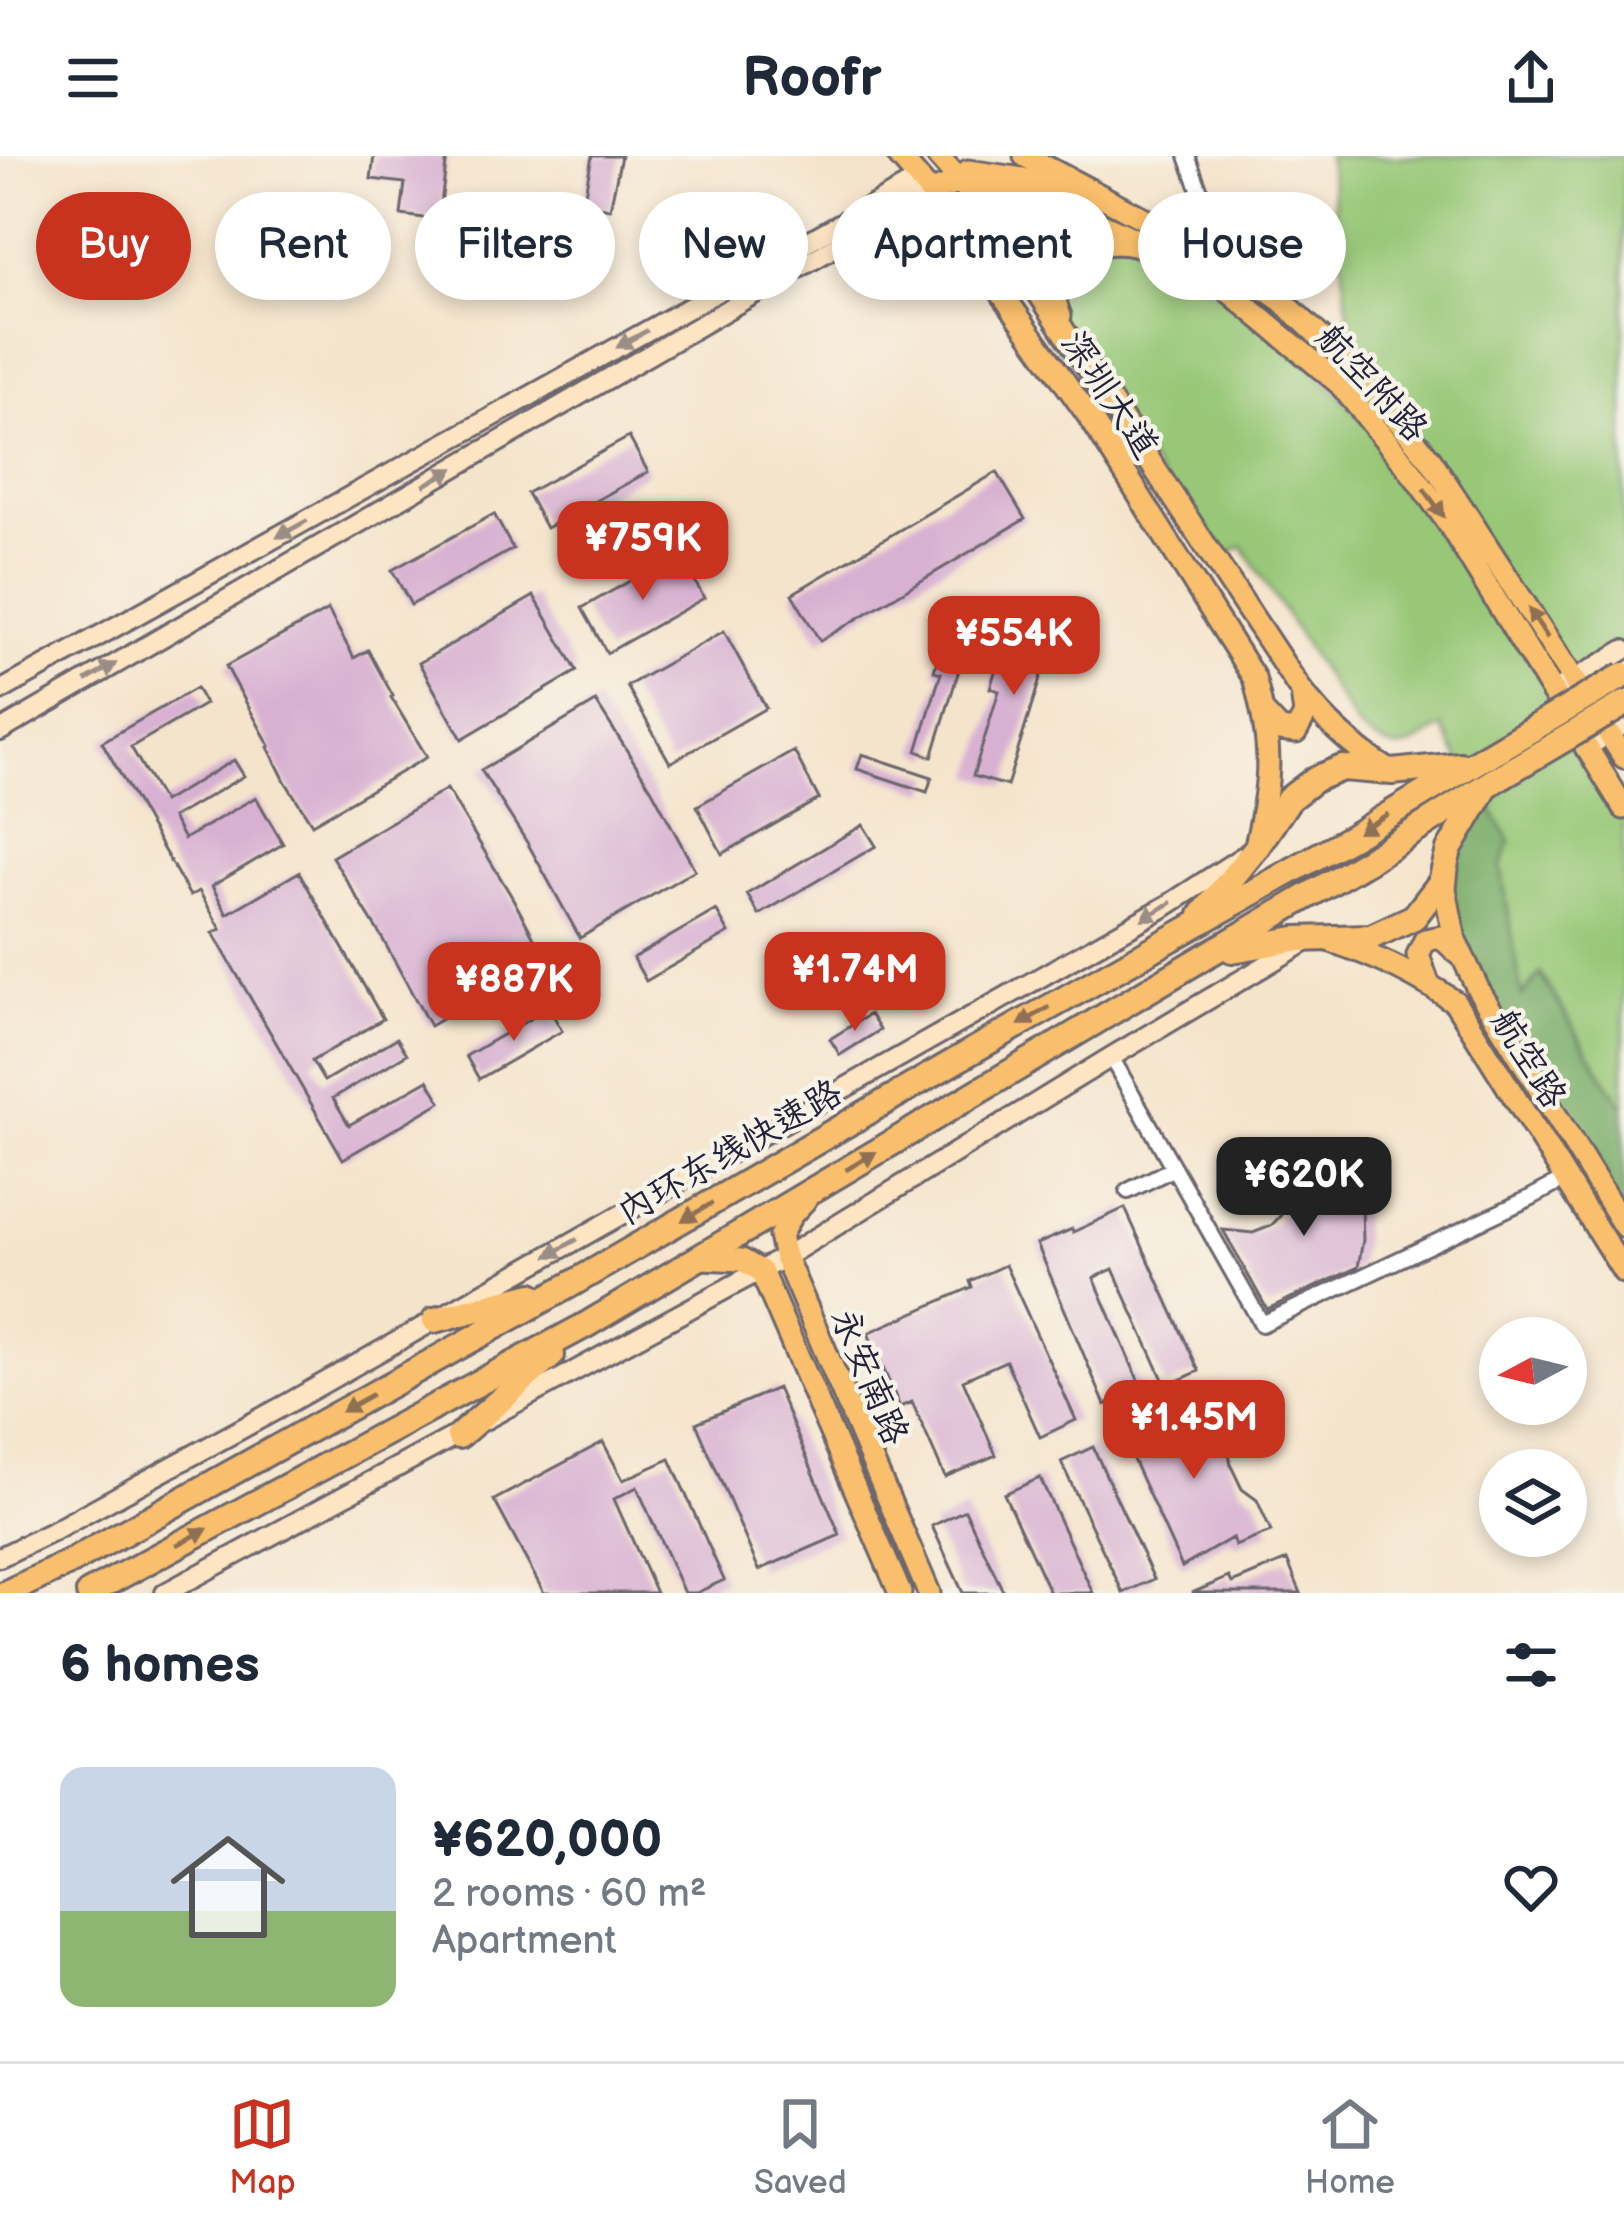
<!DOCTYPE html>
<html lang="en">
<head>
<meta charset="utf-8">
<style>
	:root { --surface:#fff; --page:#f6f6f7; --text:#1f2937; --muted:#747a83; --line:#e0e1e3; --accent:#c8321e }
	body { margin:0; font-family:"Balsamiq Sans","LXGW WenKai TC",sans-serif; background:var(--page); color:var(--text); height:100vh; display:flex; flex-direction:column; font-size:45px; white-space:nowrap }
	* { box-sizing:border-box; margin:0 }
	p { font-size:39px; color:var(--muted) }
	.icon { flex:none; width:66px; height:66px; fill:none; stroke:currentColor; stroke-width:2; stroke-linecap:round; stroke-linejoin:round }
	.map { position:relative; height:1437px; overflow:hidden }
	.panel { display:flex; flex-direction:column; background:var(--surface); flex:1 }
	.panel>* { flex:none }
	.banner { position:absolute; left:36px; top:36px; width:1554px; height:108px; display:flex; gap:24px }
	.needle { width:78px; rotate:263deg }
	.buttons { position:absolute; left:1479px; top:1161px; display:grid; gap:24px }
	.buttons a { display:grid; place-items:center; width:108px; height:108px; border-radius:50%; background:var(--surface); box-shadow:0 6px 18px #0003; font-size:60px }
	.price { position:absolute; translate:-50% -102px; padding:0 27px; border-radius:24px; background:var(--accent); color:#fff; font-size:39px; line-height:78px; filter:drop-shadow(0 3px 6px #0008) }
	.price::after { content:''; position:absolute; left:50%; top:72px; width:36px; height:27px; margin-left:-18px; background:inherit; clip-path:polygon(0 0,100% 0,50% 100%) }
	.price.selected { background:#222; color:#fff }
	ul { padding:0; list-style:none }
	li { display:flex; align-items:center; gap:36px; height:300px; padding:0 60px }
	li+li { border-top:3px solid var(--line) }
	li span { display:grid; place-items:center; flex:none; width:336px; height:240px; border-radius:24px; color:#555 }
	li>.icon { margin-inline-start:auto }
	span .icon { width:144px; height:144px; fill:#fffc; stroke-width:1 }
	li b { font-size:51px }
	h2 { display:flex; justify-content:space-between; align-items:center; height:144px; padding:0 60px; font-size:51px }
	.chip { padding:0 42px; border-radius:54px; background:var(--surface); box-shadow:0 6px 18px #0003; font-size:42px; line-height:108px }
	.chip.selected { background:var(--accent); color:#fff }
	header { display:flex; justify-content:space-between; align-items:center; height:156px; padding:0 60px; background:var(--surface); font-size:54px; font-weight:700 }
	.menu { display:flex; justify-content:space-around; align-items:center; height:168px; border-top:3px solid var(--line); background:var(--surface); font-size:33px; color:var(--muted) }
	.menu a { display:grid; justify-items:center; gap:6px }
	.menu .selected { color:var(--accent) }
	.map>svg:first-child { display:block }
	.green { fill:#97c777; stroke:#5c7459; stroke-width:3 }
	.forest { fill:#79ac68; stroke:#4e6752; stroke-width:3 }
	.building { fill:#d8b1d2 }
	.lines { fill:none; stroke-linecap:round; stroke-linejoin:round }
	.street-casing { stroke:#6c666e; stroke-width:20 }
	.secondary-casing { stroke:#6c666e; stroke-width:24 }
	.primary-casing { stroke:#6c666e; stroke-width:27 }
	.highway-casing { stroke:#6c666e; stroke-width:30 }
	.street { stroke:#fff; stroke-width:14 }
	.secondary { stroke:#fde5c4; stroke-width:18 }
	.primary { stroke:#f9bf6c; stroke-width:21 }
	.highway { stroke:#f9bf6c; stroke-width:24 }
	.highway-bridge-casing { stroke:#6c666e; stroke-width:30; stroke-linecap:butt }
	.highway-bridge { stroke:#f9bf6c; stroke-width:24 }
	.oneway { fill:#9a8d86 }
	.oneway2 { fill:#8e7054 }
	.labels { text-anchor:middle; stroke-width:9; stroke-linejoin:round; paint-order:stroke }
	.street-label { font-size:36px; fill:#22223b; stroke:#f7f3e8 }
</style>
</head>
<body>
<header><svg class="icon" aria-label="menu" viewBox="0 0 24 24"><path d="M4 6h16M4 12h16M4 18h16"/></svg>Roofr<svg class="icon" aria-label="share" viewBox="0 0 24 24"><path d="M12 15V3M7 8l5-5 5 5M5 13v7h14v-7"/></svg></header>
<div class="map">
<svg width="1624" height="1437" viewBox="0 0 1624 1437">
	<rect width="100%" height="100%" fill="#f7f3e8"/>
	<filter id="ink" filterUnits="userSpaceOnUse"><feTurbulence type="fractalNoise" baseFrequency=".00833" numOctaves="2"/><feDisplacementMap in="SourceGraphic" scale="24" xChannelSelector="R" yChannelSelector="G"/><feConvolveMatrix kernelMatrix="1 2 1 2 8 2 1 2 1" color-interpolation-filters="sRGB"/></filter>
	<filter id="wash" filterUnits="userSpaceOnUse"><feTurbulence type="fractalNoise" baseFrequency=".004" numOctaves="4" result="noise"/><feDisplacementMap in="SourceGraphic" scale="48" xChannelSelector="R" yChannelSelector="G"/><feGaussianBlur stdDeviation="2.7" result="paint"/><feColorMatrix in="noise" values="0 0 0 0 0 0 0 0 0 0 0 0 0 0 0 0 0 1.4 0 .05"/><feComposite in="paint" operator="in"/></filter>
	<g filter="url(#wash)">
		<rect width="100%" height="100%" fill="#f5e4cc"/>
		<path class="green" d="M1328,0H1624V494L1574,523L1356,214Z
			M961,26L1089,62L1272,169L1411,315L1624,652V953L1541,818L1522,842L1501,711L1482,637L1462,609L1442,571C1401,595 1403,602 1359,574L1242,390L1216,404Z"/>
		<path class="forest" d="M1482,637L1510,685L1501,711L1522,840L1540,818L1624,953V1070L1478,833L1445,733Z"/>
		<g id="blocks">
			<path class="building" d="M374,0H447L439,64L401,59L405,27L371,23Z
				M592,0H621L610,53L583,48Z
				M629,281L648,316L546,372L527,337Z
				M997,316L1025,363L820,485L792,438Z
				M494,358L513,393L411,449L392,414Z
				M679,397L704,442L607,497L582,452Z
				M534,440L577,515L462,583L419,507Z
				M328,454L354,502L368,494L393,540L391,541L427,601L312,668L285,625L268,591L270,590L226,510Z
				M953,455L975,462L932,601L917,595L941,517L934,515Z
				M1011,465L1055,479L1050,497L1062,501L1057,517L1043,513L1007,630L973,620L999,535L990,532Z
				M724,475L766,552L670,607L627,530Z
				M196,532L205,548L131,591L163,646L234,604L244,620L172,662L184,683L256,641L265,657L283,688L212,730L227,758L299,716L383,863L312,905L324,925L397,882L407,898L333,942L349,969L428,924L441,946L343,1003L213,777L221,773L199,735L190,740L102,586Z
				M596,546L652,634L695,714L580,782L528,688L481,614Z
				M794,595L819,643L722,698L697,650Z
				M862,598L932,621L927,636L857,613Z
				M447,633L512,741L545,802L430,870L381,780L332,701Z
				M863,669L876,690L759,759L747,738Z
				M716,754L729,777L646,825L633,802Z
				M549,852L562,875L479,923L466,900Z
				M870,858L880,874L840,899L830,883Z
				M1318,1015L1336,1020L1354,1032L1362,1051L1363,1084L1358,1111L1267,1153L1223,1074L1253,1077L1271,1070L1281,1059L1283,1045L1293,1027L1302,1017Z
				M1125,1052L1199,1215L1166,1230L1113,1113L1094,1122L1142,1233L1105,1249L1037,1088L1072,1073L1073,1076Z
				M1005,1109L1076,1264L1040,1281L1006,1205L963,1224L996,1299L945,1321L912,1246L900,1251L868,1177L972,1131L970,1125Z
				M777,1232L840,1379L759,1414L696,1267Z
				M1211,1244L1226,1276L1231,1310L1242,1333L1257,1344L1271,1376L1235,1390L1232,1382L1182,1411L1120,1275L1156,1260L1158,1265Z
				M603,1286L623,1324L670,1303L724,1424L696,1437H684L637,1331L614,1343L656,1437H544L494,1344Z
				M1093,1291L1154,1423L1123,1437L1061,1306Z
				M1040,1322L1093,1437H1050L1004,1338Z
				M965,1354L1004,1437H963L932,1370Z
				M1287,1404L1301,1437H1192L1229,1421L1232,1427Z"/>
		</g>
	</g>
	<g filter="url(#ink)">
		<use href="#blocks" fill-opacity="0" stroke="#6c666e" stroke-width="3"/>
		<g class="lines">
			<g class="street-casing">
				<path id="street" d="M1187,0L1226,106
					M1111,901L1262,1168L1530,1042L1567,1022
					M1128,1035L1174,1012"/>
			</g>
			<g class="secondary-casing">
				<path id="secondary" d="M0,535L918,24
					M1552,537L1624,494
					M0,575L930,36
					M1585,593L1624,568
					M0,1401L52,1376L285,1249L1168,749L1242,701
					M165,1437L785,1101L1111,901L1307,785"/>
			</g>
			<g class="primary-casing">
				<path id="primary" d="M899,0L930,36L1093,266L1254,522C1272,587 1272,620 1257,685
					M938,0L961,26L1027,119L1300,533C1325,566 1354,593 1390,615
					M1025,0L1226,106L1281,144L1356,214L1431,304L1624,601
					M968,15L1023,23L1072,37
					M930,36L961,26L1002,34L1089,62L1158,94L1220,128L1340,228L1411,315L1447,365L1624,652
					M1060,160C1057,151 1052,141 1054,131C1060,95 1102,83 1133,89
					M1264,557L1280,574L1296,576L1305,559L1302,536
					M1447,713L1445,733L1455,784L1478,833L1624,1070
					M1331,785C1376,800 1416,819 1455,846L1624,1116
					M1428,827L1418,799L1425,784L1441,781L1458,797
					M805,1044L791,1059L780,1080L785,1101L929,1437
					M701,1102L742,1104L761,1115L900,1437"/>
			</g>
			<g class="highway-casing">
				<path id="highway" d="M1202,759L1256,692L1289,643L1315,623L1342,612L1392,616L1460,609
					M1232,794L1295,783L1371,781L1414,761L1441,726L1449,694L1483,636
					M435,1164L532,1139
					M459,1280L552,1199
					M6,1437L69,1407L570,1129L974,894L1355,679L1481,603
					M89,1437L586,1169L1209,798L1369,704L1495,624"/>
			</g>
			<use href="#street" class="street"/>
			<use href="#secondary" class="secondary"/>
			<use href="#primary" class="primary"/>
			<use href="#highway" class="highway"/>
			<g class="highway-bridge-casing">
				<path id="highway-bridge" d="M1481,603L1624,519
					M1495,624L1624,548"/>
			</g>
			<use href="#highway-bridge" class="highway-bridge"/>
		</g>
		<defs><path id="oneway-solid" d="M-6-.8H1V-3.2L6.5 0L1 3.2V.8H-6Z" transform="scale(3)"/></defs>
		<g class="oneway">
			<use href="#oneway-solid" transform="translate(632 183) rotate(151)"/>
			<use href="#oneway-solid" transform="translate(439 321) rotate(-30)"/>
			<use href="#oneway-solid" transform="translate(292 373) rotate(151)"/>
			<use href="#oneway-solid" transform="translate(101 516) rotate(-30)"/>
			<use href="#oneway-solid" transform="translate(1157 755) rotate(150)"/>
			<use href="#oneway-solid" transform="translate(562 1092) rotate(150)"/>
		</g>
		<g class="oneway2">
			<use href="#oneway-solid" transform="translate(1434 347) rotate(54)"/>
			<use href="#oneway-solid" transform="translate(1538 467) rotate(-123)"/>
			<use href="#oneway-solid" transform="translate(1373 667) rotate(149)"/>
			<use href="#oneway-solid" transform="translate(1034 860) rotate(150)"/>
			<use href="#oneway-solid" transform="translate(861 1005) rotate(-31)"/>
			<use href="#oneway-solid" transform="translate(697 1056) rotate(150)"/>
			<use href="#oneway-solid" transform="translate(357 1247) rotate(151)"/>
			<use href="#oneway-solid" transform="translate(192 1381) rotate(-28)"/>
		</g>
	</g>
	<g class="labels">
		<g class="street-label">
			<text transform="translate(1373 226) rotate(47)" y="13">航空附路</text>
			<text transform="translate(1111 238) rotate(56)" y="13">深圳大道</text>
			<text transform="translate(1530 902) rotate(58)" y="13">航空路</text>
			<text transform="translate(729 995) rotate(-30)" y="13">内环东线快速路</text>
			<text transform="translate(871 1220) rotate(67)" y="13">永安南路</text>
		</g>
	</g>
</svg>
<div class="buttons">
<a><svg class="needle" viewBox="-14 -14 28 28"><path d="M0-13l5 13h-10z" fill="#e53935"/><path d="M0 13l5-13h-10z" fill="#747a83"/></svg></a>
<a><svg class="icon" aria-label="layers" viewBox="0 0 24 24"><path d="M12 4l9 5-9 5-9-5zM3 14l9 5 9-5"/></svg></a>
</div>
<b class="price" style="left:643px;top:447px">¥759K</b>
<b class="price" style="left:1014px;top:542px">¥554K</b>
<b class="price" style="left:855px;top:878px">¥1.74M</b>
<b class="price" style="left:514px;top:888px">¥887K</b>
<b class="price selected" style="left:1304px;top:1083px">¥620K</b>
<b class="price" style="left:1194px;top:1326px">¥1.45M</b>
<div class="banner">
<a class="chip selected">Buy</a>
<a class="chip">Rent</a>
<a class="chip">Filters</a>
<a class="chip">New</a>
<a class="chip">Apartment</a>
<a class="chip">House</a>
</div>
</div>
<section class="panel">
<h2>6 homes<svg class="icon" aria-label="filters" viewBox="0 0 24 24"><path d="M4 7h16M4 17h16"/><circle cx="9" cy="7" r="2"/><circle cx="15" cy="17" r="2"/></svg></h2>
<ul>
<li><span style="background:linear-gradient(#c9d6e8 60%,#8fb573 0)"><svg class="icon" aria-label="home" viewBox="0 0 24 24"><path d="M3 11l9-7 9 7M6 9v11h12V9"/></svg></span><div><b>¥620,000</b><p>2 rooms · 60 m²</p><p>Apartment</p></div><svg class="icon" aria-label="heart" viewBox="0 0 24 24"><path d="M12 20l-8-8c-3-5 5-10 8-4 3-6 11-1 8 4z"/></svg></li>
</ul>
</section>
<nav class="menu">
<a class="selected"><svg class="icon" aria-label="map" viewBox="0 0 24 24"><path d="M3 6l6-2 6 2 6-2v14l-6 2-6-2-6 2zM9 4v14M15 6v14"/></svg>Map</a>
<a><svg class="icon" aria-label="saved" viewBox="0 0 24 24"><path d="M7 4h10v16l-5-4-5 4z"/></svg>Saved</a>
<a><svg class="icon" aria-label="home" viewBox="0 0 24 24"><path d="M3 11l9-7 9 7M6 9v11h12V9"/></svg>Home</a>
</nav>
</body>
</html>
